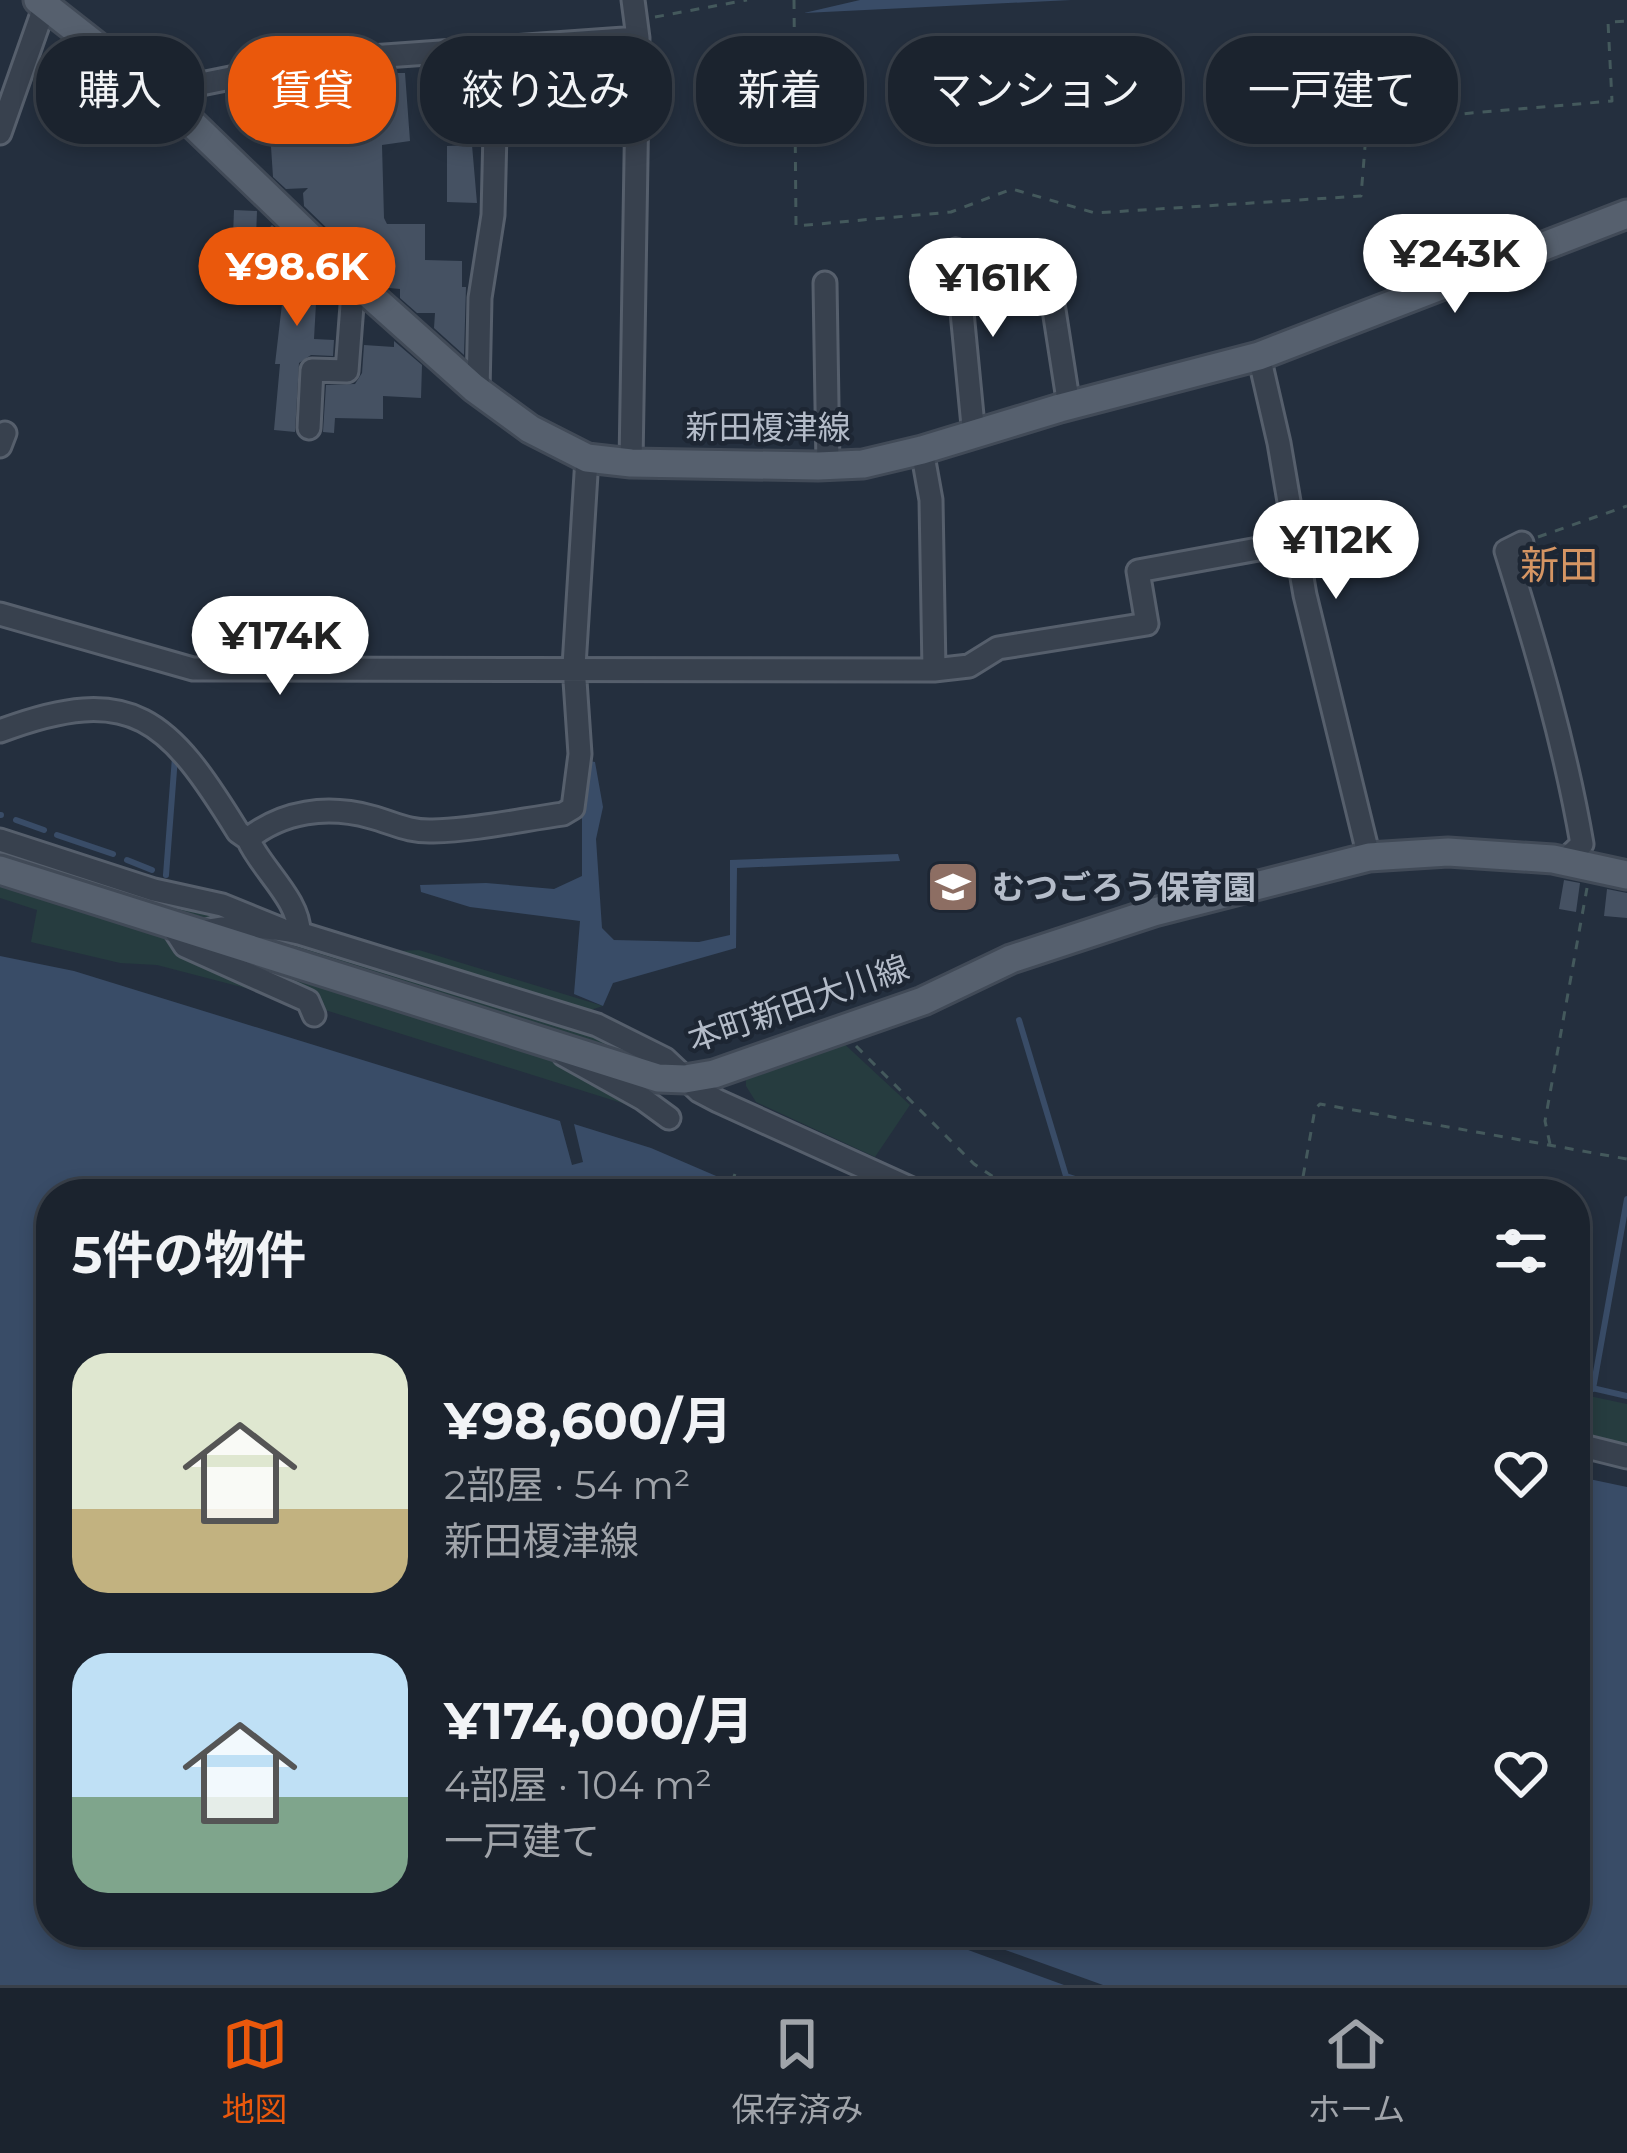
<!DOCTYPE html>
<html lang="ja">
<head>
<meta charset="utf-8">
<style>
	:root { --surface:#1b232e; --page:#242b36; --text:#f1f3f6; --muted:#a0a4aa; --line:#39404a; --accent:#ea580c }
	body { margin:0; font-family:Montserrat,"Noto Sans JP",sans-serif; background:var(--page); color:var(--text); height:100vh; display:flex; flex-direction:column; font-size:45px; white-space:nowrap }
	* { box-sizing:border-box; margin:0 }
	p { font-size:39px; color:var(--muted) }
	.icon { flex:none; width:66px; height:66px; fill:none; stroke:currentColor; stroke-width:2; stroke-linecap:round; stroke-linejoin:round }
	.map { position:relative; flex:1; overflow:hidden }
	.side { position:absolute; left:36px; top:1179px; width:1554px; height:768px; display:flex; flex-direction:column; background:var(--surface); border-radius:48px; box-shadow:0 6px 18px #0003,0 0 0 3px var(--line) }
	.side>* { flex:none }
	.hud { position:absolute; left:36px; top:36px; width:1557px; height:108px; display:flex; gap:24px }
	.price { position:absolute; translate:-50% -102px; padding:0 27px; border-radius:42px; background:#fff; color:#222; font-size:39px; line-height:78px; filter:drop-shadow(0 3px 6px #0008) }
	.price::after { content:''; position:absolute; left:50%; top:72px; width:36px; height:27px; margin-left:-18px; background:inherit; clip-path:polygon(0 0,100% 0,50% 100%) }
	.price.current { background:var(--accent); color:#fff }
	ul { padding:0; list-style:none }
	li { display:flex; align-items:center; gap:36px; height:300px; padding:0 36px }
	li span { display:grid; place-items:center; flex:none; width:336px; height:240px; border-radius:36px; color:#555 }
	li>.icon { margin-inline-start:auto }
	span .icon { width:144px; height:144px; fill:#fffc; stroke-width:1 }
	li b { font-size:51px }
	h2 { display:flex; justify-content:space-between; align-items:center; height:144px; padding:0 36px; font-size:51px }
	.pill { padding:0 42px; border-radius:48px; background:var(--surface); box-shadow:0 6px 18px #0003,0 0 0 3px var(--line); font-size:42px; line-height:108px }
	.pill.current { background:var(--accent); color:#fff }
	.tabs { display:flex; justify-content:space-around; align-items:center; height:168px; border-top:3px solid var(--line); background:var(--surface); font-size:33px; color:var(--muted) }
	.tabs a { display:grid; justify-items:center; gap:6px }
	.tabs .current { color:var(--accent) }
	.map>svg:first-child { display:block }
	.green { fill:#263c3f }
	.water { fill:#394c67 }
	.pier { fill:#242f3e }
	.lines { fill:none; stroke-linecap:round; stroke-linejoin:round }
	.stream { stroke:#394c67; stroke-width:6 }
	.building { fill:#455162 }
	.minor-casing { stroke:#565f6c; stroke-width:27 }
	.major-casing { stroke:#414a57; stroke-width:33 }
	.path { stroke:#44595c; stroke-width:3; stroke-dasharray:9 9; stroke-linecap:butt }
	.minor { stroke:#38414e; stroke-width:21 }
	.major { stroke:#56606e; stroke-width:27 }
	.labels { text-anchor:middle; stroke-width:9; stroke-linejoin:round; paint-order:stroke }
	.street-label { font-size:33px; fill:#b4bcc9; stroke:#1d2633 }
	.poi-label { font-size:33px; font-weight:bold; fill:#b4bcc9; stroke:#1d2633; text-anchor:start }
	.quarter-label { font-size:39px; fill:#d59563; stroke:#1d2633 }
</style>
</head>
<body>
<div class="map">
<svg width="1627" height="1985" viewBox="0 0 1627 1985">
	<rect width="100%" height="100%" fill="#242f3e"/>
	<path class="green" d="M0,849L176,907L220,911L257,925L184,920L0,858Z
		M0,880L154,929L179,953L299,1002L157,965L120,963L31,942L37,910L0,898Z
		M228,934L279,936L598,1036L661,1067Z
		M205,949L537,1050L644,1110L322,1009Z
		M419,950L603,1006L581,1013L379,952Z
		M839,1039L910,1105L875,1157L756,1102L746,1086V1075Z
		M1575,1393L1627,1404V1447L1575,1435Z"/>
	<path class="water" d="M860,0H1071L804,13Z
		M589,761L595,762L603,807L596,839L602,928L614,940L699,942L730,935V860L898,854L900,861L737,868L736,948L613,983L603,1006L574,994L580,921L470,907L421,892L420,885L486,883L554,889L582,876V789Z
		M0,956L74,971L560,1121L572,1165L583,1162L574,1124L651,1148L758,1194H51V1932H1575V1476L1627,1487V1985H0Z"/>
	<path class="pier" d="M919,1932H955L1103,1985H1064Z"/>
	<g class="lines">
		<path class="stream" d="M0,815H1
			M16,820L44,830
			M57,835L113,854
			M127,860L152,870
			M166,875L175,757
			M1019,1020L1066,1176L1121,1194
			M1575,1384L1627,1396
			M1593,1389L1627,1199"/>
	</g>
	<path class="building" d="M438,69H459L458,95H438Z
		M359,73H405L410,141L382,145L384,218L387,224H425V260L462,261V287H466L464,355L434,328L435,313H417L400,298V289L389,288L378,278L380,245L351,246V237H336L304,206L303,193L308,188L286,189L273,177L267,86Z
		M472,145L477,203L447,202V146Z
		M234,210L257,211L256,237L233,236Z
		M272,225L300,252V280L329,281L338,289L337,304L316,303L314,339L334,340L333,356L311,355L299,363L295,432L274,430L280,364H275L282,304L280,238L261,237Z
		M394,341L422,365L421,398L383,396V419L335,418L334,433L323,432L326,385L355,384L362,373L364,345L394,347Z
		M1564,880L1580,883L1576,912L1559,909Z
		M1607,889L1627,893V918L1604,916Z"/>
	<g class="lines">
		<g class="minor-casing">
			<path id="minor" d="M177,109L191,86L315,61L638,38
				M0,133L45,5
				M956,250L974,436
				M1047,265L1069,406
				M825,283L828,466
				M1259,356L1279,443L1305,595L1369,857
				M478,391L480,298L493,215L497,48
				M309,428L312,370L347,371L354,279
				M0,446L5,433
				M631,463L638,38L633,0
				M1522,543L1506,551C1536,647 1565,745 1582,844L1563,862
				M0,614L193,669L934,670L931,500L922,450
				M934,670L969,666L998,648L1147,624L1138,571L1296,542
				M0,731C133,681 169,720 238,832L248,839C283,811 327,805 371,817C394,823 408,832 433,831C476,830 520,820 563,814L573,808L580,754L574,666L587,458
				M0,840L154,890L222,905L281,929
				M172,926L185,946L308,1001L314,1015
				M206,931C231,924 274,927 299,933C300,900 261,869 248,839
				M299,933L597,1025L665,1059L699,1091L718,1101L923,1194
				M564,1055L643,1099L669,1118
				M1575,1444L1627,1457"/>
		</g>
		<g class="major-casing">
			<path id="major" d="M38,0L177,109L370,295L474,388L530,429L587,458L631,463L818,466L863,464L922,450L1060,408L1259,356L1627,214
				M0,870L658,1078L685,1079L714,1074L923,1001L1011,959L1154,912L1369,857L1448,852L1553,859L1627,875"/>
		</g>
		<path class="path" d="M794,0L796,226L951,212L1012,189L1095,213L1361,196L1367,122L1612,101L1608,22L1627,21
			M655,17L747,0
			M1538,537L1627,506
			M856,1046L974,1164L1019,1194
			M1550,1144L1545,1121L1587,888
			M727,1194L735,1174
			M760,1194L764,1185
			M1300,1194L1315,1109L1320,1104L1627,1159"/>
		<use href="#minor" class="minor"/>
		<use href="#major" class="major"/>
	</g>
	<defs>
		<g id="school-square" transform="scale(2.7)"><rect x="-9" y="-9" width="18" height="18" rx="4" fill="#8d6e63" stroke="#1d2633"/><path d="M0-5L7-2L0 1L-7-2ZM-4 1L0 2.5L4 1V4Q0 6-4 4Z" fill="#fff"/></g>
	</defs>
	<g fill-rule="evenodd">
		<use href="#school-square" x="953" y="887"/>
	</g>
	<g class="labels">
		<g class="street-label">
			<text x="768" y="439">新田榎津線</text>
			<text transform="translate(798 1003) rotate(-19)" y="12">本町新田大川線</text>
		</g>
		<g class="poi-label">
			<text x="992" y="899">むつごろう保育園</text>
		</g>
		<g class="quarter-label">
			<text x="1559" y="579">新田</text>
		</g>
	</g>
</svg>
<b class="price" style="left:1455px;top:316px">¥243K</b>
<b class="price current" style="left:297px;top:329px">¥98.6K</b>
<b class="price" style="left:993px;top:340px">¥161K</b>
<b class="price" style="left:1336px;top:602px">¥112K</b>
<b class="price" style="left:280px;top:698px">¥174K</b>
<div class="hud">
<a class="pill">購入</a>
<a class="pill current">賃貸</a>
<a class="pill">絞り込み</a>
<a class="pill">新着</a>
<a class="pill">マンション</a>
<a class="pill">一戸建て</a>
</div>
<section class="side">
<h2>5件の物件<svg class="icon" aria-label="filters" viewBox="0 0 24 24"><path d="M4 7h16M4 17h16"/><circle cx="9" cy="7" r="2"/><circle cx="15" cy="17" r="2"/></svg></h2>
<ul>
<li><span style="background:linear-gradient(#dfe7d0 65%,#c2b280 0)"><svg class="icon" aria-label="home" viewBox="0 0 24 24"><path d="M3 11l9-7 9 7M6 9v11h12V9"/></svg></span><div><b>¥98,600/月</b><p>2部屋 · 54 m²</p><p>新田榎津線</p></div><svg class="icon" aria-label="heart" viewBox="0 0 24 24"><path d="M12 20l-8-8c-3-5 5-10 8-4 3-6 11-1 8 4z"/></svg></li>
<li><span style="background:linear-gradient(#bfe0f5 60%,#7fa58c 0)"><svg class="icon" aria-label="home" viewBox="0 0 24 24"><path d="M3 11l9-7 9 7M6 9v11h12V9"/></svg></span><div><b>¥174,000/月</b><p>4部屋 · 104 m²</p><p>一戸建て</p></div><svg class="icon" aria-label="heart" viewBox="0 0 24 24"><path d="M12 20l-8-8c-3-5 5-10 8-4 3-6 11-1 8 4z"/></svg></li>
</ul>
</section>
</div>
<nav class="tabs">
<a class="current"><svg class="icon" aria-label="map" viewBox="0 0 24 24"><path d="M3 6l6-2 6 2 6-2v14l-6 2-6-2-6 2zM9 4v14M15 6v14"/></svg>地図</a>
<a><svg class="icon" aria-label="saved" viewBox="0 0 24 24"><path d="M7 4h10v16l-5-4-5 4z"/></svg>保存済み</a>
<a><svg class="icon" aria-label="home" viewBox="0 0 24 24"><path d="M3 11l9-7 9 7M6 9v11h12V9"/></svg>ホーム</a>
</nav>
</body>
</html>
